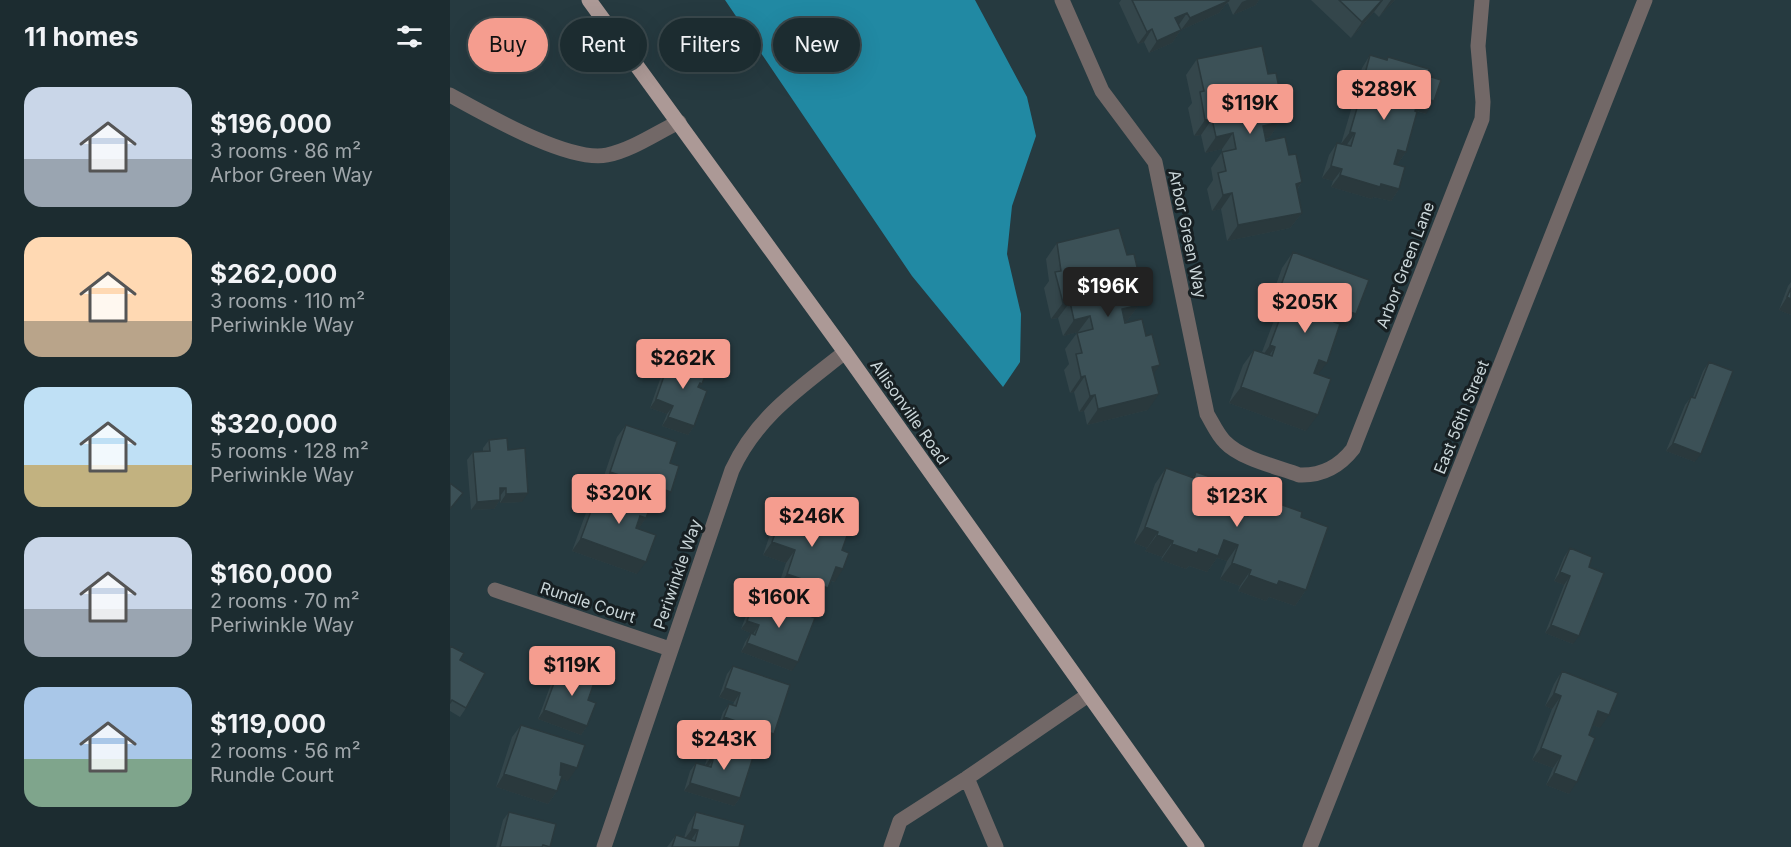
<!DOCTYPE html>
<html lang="en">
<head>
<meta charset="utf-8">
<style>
	:root { --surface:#1c2c30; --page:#29383c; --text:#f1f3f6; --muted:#a0a7ab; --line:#3a484c; --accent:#f59d8f }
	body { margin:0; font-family:Inter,sans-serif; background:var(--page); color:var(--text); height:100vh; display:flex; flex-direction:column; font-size:22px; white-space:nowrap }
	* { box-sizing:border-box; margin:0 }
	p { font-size:20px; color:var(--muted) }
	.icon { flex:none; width:33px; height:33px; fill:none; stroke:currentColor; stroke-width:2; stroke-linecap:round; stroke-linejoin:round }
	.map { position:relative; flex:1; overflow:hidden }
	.drawer { display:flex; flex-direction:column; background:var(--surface); width:450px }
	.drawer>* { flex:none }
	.guide { position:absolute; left:18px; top:18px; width:570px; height:54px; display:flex; gap:12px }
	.price { position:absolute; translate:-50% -51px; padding:0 14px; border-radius:6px; background:var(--accent); color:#111; font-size:20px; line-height:39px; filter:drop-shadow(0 2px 3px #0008) }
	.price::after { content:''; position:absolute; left:50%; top:36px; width:18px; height:14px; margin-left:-9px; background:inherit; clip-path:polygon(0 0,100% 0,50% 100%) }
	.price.on { background:#222; color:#fff }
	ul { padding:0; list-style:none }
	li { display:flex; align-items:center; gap:18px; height:150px; padding:0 24px }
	li span { display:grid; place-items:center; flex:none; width:168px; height:120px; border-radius:18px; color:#555 }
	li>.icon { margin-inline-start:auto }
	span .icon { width:72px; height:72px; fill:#fffc; stroke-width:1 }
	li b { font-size:26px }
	h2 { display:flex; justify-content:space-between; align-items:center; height:72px; padding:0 24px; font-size:26px }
	.tag { padding:0 21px; border-radius:27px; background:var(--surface); box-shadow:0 6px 24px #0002,0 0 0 2px var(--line); font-size:21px; line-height:54px }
	.tag.on { background:var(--accent); color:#111 }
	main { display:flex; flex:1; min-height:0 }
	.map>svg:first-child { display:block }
	.water { fill:#2189a3 }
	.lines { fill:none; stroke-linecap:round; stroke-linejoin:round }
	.minor { stroke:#726867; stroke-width:15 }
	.major { stroke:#ac9996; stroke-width:15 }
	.wall { fill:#34464b }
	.shaded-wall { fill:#2a393d }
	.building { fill:#3c5157; stroke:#2a393d; stroke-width:1.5 }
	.labels { text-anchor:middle; stroke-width:6; stroke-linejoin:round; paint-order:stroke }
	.street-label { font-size:16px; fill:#cad6d9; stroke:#171f22 }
</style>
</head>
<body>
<main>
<section class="drawer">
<h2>11 homes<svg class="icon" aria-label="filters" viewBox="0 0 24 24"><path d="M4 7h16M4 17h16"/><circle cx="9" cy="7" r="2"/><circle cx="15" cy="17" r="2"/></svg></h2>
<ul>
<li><span style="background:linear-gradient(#c9d6e8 60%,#9aa5b1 0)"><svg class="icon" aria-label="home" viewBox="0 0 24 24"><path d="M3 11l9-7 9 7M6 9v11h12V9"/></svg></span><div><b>$196,000</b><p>3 rooms · 86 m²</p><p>Arbor Green Way</p></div></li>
<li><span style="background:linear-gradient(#ffd9b3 70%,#b9a48a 0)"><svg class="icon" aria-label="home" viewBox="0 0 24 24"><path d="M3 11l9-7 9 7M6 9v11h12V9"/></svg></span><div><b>$262,000</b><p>3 rooms · 110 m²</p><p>Periwinkle Way</p></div></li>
<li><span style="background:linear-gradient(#bfe0f5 65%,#c2b280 0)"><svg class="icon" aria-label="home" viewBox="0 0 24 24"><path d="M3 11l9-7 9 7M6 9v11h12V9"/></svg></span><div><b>$320,000</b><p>5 rooms · 128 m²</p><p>Periwinkle Way</p></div></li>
<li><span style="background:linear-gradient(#c9d6e8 60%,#9aa5b1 0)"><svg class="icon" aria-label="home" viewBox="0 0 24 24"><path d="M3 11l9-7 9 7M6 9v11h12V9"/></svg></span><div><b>$160,000</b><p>2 rooms · 70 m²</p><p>Periwinkle Way</p></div></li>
<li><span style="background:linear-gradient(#a9c7e8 60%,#7fa58c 0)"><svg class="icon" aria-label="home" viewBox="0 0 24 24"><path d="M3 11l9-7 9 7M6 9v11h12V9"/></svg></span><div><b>$119,000</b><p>2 rooms · 56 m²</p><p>Rundle Court</p></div></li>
</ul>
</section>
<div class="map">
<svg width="1341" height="847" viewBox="0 0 1341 847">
	<rect width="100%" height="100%" fill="#263a40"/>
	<path class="water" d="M275,0H525L577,97L586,136L562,206L557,254L571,314L570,362L553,387L462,276Z"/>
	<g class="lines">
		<path class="minor" d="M612,0L652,91L705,162L757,414C763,424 767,434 775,442C791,459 828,467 849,475C872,476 889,467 903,449L1032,119L1033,102L1028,46L1032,0
			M0,95C35,114 119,163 157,155C182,150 206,133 229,122
			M45,590L220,649
			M154,847L282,470C307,416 350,388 395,352
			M441,847L450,821L517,778
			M546,847L517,778L638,695
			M860,847L1195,0"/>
		<path class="major" d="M139,0L395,352L747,847"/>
	</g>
	<path class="wall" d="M671,0H809L806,5L783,15L778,3L776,4L769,13L731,30L722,43L699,53L694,42L688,44L669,3Z
		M861,0H945L929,17L924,12L901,38Z
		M920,55L936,60L938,57L978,76L976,114L965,111L956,152L947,165L944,164L949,189L941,201L923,197L922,199L881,187L883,181L872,178L879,155L887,143L891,144L903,103L909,95L904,94L912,68Z
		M747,59L818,74L832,102L827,109L830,122L819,138L816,139V141L839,155L852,182L847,190L852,213L840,228L777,241L771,209L762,211L757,189L763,180L761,168L772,152V149L755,153L751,135L744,136L738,108L742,103L736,75Z
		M607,243L685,292L689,305L677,321L675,322L704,374L698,410L637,425L634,411L629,412L624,392L620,393L614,370L619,364L615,349L627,333L628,332L613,336L608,318L601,319L594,288L599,281L596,259Z
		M843,252L906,314L895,330L889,328L868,375L856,431L779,403L793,365L804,350L812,352L825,318L830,311L818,307L832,268Z
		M1341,282V315L1329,310L1338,286Z
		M221,356L249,388L244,426L238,435L212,426L217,414L200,408L215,365Z
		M1259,362L1245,462L1216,451L1235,405L1241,397H1243L1253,371Z
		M176,425L220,463L212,504L151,485L167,437Z
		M39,440L58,450L72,502L50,503V500L44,509L21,510L17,460L23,452L33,451V448Z
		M716,468L743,477L746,472L773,487L785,511L794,514L804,501L821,507L824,502L851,517L856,590L845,606L819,597L816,601L788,591L790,586L770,579L777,561L767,558L757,572L739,566L736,569L711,560L712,557L695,551L697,548L684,543L705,484Z
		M150,487L196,518L188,529L187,574L122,551L141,499Z
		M333,511L392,550L385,582L381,581L369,601L328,587L336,563L313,555L324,523Z
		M1120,548L1139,567L1123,644L1095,633L1114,585L1104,581L1114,557Z
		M306,596L342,671L291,652L295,642L301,633L303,634L291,629L300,605Z
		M0,646L10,660L16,708L10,717L0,711Z
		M283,666L318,742L268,726L273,712L279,704L283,705L284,702L269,697L277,674Z
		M110,667L138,700L137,726L131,735L88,719L104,676Z
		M1112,671L1150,728L1143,725L1119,794L1096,785L1103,768L1082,760L1102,709L1095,706L1104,684Z
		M71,725L118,781L111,778L107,791L98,804L46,787L62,737Z
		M265,742L290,798L284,806L234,791L240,771L246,763L255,765L259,751Z
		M59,812L100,847H46L53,820Z
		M246,812L289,847H217L226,835L234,838L238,825Z"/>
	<path class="shaded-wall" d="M772,0H780L776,4L769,13L731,30L740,18Z
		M797,0H809L806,5L783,15L792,2Z
		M932,0H933L924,12L901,38L912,22Z
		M941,0H945L929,17Z
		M737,13L728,26L725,18Z
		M702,29L694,42L688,44L697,32Z
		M731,30L722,43L699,53L707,41Z
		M913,81L923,84L914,97L912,91L909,95L904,94Z
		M969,97L984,101L976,114L961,109Z
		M832,102L821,118L826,103Z
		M762,119L751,135L744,136L755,120Z
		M830,122L819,138L802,142L813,126Z
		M900,132L905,133L896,146L891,144Z
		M783,133L772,149L755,153L766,137Z
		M948,150L956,152L947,165L939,162Z
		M881,166L892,169L883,181L872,178Z
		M890,175L931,184L949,189L941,201L923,197L922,199L881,187Z
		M852,182L841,198L846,184Z
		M782,193L771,209L762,211L773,195Z
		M852,213L840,228L777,241L788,225Z
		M691,284L680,300L684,286Z
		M829,291L843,296L832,311L836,302L830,311L818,307Z
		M1337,297L1341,299V315L1329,310Z
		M620,302L608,318L601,319L613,303Z
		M689,305L677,321L660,325L672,309Z
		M889,308L906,314L895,330L877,324Z
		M640,316L628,332L613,336L624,320Z
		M820,345L825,347L814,363L809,361Z
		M869,360L877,363L865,378L858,376Z
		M710,365L699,381L702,367Z
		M635,376L624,392L620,393L631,377Z
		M791,387L868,415L856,431L779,403Z
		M709,394L698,410L637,425L648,409Z
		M645,395L634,411L629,412L640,396Z
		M206,399L223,406L217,414L200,408Z
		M218,417L244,426L238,435L212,426Z
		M1223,443L1251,454L1245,462L1216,451Z
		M160,472L221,492L212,504L151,485Z
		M50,488H56L50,496Z
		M78,493L72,502L50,503L56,494Z
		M50,500L44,509L21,510L27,502Z
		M190,516L196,518L187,531L181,529Z
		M695,527L708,532L697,548L684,543Z
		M707,535L723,541L712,557L695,551Z
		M131,538L196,562L187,574L122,551Z
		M774,540L788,545L777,561L767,558L757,572L739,566L736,569L711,560L722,544Z
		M322,542L345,550L336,563L313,555Z
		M782,563L801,570L790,586L770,579Z
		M386,567L393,569L385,582L377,579Z
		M1110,572L1120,576L1114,585L1104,581Z
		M337,574L378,588L369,601L328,587Z
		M799,575L829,581L856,590L845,606L819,597L816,601L788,591Z
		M297,621L309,625L303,634L291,629Z
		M1101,625L1129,636L1123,644L1095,633Z
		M297,643L348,662L342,671L291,652Z
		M275,688L290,693L284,702L269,697Z
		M1104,693L1111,696L1102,709L1095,706Z
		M94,710L137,726L131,735L88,719Z
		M1148,711L1159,715L1150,728L1140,724Z
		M274,717L324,734L318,742L268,726Z
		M1091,748L1111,756L1103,768L1082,760Z
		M260,759L263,760L257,768L254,767Z
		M111,763L127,768L118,781L102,776Z
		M1104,773L1127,782L1119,794L1096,785Z
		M54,774L107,791L98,804L46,787Z
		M240,783L290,798L284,806L234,791Z
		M242,829L248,830L239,843L233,841Z"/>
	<path class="building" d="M682,0H777L778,1L740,18L737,13L725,18L731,30L707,41L702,29L697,32Z
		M889,0H932L912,22Z
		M812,46L818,74L826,73L832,102L826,103L830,122L813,126L816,141L835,137L839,155L846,154L852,182L846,184L852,213L788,225L782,193L773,195L768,173L776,171L772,152L786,149L783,133L766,137L762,119L755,120L750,92L754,91L747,59Z
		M920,55L937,60L938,57L979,69L978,76L991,80L984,101L969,97L965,111L967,112L956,152L948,150L944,164L955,167L949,189L931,184L930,187L890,175L892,169L881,166L887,143L901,146L905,133L900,132L912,91L920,93L923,84L913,81Z
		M669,228L677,255L684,254L691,284L684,286L689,305L672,309L675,323L692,319L696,336L702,334L710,365L702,367L709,394L648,409L645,395L640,396L635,376L631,377L626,354L632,353L627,333L643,329L640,316L624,320L620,302L613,303L605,272L611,271L607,243Z
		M843,252L919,280L906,314L889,308L884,322L890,324L877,363L869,360L864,373L881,379L868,415L791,387L804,350L822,356L825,347L820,345L836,302L840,304L843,296L829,291Z
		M1341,288V299L1337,297Z
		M221,356L257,370L252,384L250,383L248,387L257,391L244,426L218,417L223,406L206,399Z
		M1259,362L1283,371L1251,454L1223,443L1241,397L1245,398Z
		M176,425L227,442L220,463L229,466L221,492L160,472Z
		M57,438L58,450L75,448L78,493L56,494V488H50V500L27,502L23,452L40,451L39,440Z
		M716,468L744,478L746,472L775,482L773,487L791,493L785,511L798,516L804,501L823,507L824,502L852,512L851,517L878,527L856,590L829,581L827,585L799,575L801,570L782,563L788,545L774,540L768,556L749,549L747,553L722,544L723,541L707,535L708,532L695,527Z
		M0,483L13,493L0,509Z
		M150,487L201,505L196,518L190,516L186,528L206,535L196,562L131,538Z
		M333,511L398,533L392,550L399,553L393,569L386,567L378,588L337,574L345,550L322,542Z
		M1120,548L1142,557L1139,567L1154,573L1129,636L1101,625L1120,576L1110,572Z
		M306,596L365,618L348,662L297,643L301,633L305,635L309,625L297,621Z
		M0,646L14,653L10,660L35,673L16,708L2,700L0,703Z
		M283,666L340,685L324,734L274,717L279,704L286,706L290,693L275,688Z
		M110,667L145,680L138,700L146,703L137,726L94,710Z
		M1112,671L1168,693L1159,715L1148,711L1139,735L1145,738L1127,782L1104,773L1111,756L1091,748L1111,696L1104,693Z
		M71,725L135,745L127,768L111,763L110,775L112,776L107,791L54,774Z
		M265,742L304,754L290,798L240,783L246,763L261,767L263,760L260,759Z
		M59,812L106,824L100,847L93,845L92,847H50Z
		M246,812L295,825L289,847H222L226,835L245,841L248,830L242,829Z"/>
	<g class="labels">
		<g class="street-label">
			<text transform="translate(738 234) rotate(78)" y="6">Arbor Green Way</text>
			<text transform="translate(955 265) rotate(-69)" y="6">Arbor Green Lane</text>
			<text transform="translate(460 412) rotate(55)" y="6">Allisonville Road</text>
			<text transform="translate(1011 417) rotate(-68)" y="6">East 56th Street</text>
			<text transform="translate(227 574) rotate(-71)" y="6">Periwinkle Way</text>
			<text transform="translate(138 602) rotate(18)" y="6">Rundle Court</text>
		</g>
	</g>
</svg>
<b class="price" style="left:934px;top:121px">$289K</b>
<b class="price" style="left:800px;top:135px">$119K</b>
<b class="price on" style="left:658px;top:318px">$196K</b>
<b class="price" style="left:855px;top:334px">$205K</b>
<b class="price" style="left:233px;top:390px">$262K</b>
<b class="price" style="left:169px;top:525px">$320K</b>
<b class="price" style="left:787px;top:528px">$123K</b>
<b class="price" style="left:362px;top:548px">$246K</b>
<b class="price" style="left:329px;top:629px">$160K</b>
<b class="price" style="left:122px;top:697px">$119K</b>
<b class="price" style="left:274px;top:771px">$243K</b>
<div class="guide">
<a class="tag on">Buy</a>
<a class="tag">Rent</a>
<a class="tag">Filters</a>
<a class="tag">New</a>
</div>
</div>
</main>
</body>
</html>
